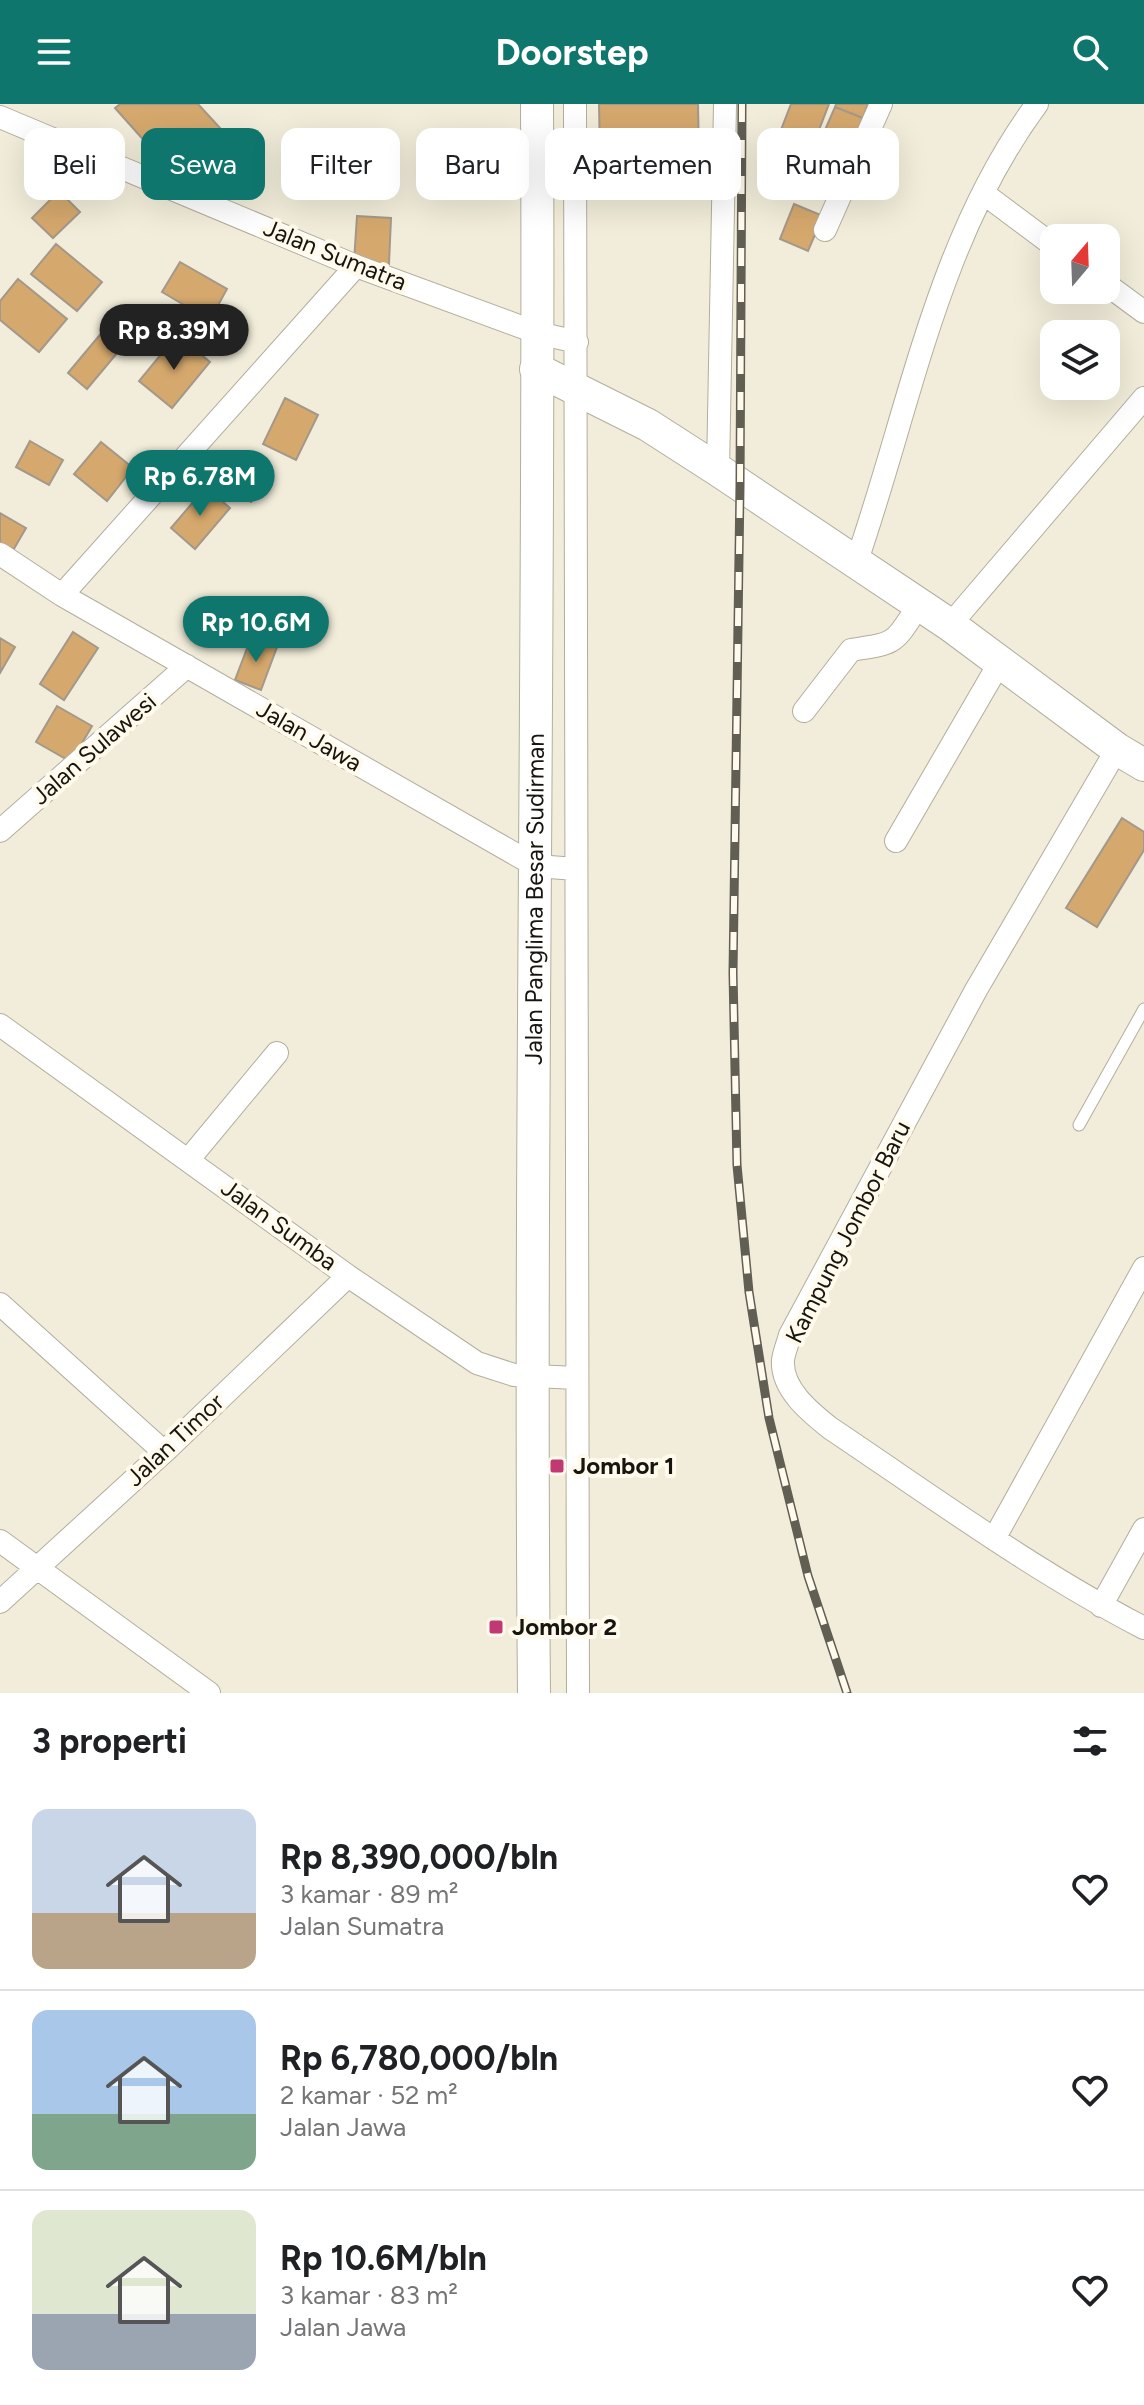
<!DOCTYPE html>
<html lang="id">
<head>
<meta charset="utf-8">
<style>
	:root { --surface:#fff; --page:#f2f2f2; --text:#202124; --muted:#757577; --line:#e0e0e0; --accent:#0f766e }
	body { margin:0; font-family:Figtree,sans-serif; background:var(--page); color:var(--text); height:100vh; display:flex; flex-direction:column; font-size:30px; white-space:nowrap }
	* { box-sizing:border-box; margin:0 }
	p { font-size:26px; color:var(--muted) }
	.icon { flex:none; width:44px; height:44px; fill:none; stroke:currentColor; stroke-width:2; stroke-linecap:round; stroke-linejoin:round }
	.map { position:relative; height:1589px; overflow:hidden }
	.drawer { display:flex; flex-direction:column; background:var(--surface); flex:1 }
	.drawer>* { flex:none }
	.top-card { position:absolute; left:24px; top:24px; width:1096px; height:72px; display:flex; gap:16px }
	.needle { width:52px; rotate:19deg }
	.buttons { position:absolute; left:1040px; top:120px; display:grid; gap:16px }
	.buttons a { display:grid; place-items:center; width:80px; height:80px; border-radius:16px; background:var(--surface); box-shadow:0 8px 32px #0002; font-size:40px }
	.price { position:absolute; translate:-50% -68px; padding:0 18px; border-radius:28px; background:var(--accent); color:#fff; font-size:26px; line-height:52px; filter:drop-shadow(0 2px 4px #0008) }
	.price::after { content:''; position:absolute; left:50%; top:48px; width:24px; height:18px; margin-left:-12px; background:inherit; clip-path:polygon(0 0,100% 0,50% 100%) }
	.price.current { background:#222; color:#fff }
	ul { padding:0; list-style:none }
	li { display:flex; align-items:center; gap:24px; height:200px; padding:0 32px }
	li+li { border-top:2px solid var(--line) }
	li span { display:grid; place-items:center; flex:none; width:224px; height:160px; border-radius:16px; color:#555 }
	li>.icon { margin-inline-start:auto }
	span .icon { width:96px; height:96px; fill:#fffc; stroke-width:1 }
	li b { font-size:34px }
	h2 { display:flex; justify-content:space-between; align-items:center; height:96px; padding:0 32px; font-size:34px }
	.tag { padding:0 28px; border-radius:16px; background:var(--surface); box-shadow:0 8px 32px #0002; font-size:28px; line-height:72px }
	.tag.current { background:var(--accent); color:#fff }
	header { display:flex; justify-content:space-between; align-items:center; height:104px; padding:0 32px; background:var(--accent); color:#fff; font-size:36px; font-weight:700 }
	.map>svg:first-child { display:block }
	.building { fill:#d5a86d; stroke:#a39889; stroke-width:2 }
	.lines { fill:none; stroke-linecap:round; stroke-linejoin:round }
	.lane-casing { stroke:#b3ad9c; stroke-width:13 }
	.street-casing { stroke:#b3ad9c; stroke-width:24 }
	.secondary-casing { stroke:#b3ad9c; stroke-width:34 }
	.lane { stroke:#fff; stroke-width:11 }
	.street { stroke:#fff; stroke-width:22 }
	.secondary { stroke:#fff; stroke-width:32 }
	.rail-casing { stroke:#615e54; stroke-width:9 }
	.rail { stroke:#fffaeb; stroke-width:6; stroke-dasharray:18; stroke-linecap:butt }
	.poi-dot { fill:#c13872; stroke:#fffaeb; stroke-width:3 }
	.labels { text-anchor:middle; stroke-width:8; stroke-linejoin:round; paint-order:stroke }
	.street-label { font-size:24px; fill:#17150f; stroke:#fffaeb }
	.poi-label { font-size:24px; font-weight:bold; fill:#17150f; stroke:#fffaeb; text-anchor:start }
</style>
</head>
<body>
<header><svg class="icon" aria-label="menu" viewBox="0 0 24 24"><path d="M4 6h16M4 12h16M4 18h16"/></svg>Doorstep<svg class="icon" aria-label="search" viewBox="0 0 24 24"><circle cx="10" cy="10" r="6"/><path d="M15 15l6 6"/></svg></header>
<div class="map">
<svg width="1144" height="1589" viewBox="0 0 1144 1589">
	<rect width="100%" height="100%" fill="#f2edda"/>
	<path class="building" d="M120,0H198L231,36L245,42L238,66L207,58L182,79L115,4Z
		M599,0H698L699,53L600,51Z
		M791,0H829L807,57L774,44Z
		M836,0H868L863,14L835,3Z
		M835,3L863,14L850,44L822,33Z
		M822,33L850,44L839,74L810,62Z
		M59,87L80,108L53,134L32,114Z
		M794,100L823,112L808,147L780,135Z
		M357,112L391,114L389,160L354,158Z
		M56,140L102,178L77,207L31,170Z
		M180,158L227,185L210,216L162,188Z
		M18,175L67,215L39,248L0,216V197Z
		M109,220L128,236L87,285L68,269Z
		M177,231L210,258L172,304L139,277Z
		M285,294L318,311L296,356L263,340Z
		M30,337L63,356L49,381L16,363Z
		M101,338L133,364L107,397L74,370Z
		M241,350L268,363L251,398L224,384Z
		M206,383L230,404L195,445L171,424Z
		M0,409L26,424L11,450L0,444Z
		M73,528L98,544L64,596L40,580Z
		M0,534L15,543L0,569Z
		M251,534L277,543L261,586L235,576Z
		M57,602L92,622L71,658L36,638Z
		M1122,714L1144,728V746L1097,823L1066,804Z"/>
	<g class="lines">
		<g class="lane-casing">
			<path id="lane" d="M1079,1021L1144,905"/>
		</g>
		<g class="street-casing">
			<path id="street" d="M575,0L578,1589
				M0,13L356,162L538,229L577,238
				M983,89L1054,142
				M825,126L881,0
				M1106,180L1144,208
				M718,366L725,0
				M0,450L62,491L536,762L576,765
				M856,459C910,304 937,135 1037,0
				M62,491L356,162
				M950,521L1144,294
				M804,607L851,546C898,539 893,540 919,501
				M1117,645L976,886L790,1231C788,1239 784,1248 783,1256C781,1285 810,1308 830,1324C933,1393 1034,1467 1144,1524
				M0,727L187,562
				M896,737L1000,558
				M0,921L348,1172L477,1259L514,1271L576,1274
				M189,1055L277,949
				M0,1200L164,1348
				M994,1435L1144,1164
				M0,1437L209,1589
				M0,1498L164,1348L348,1172
				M1101,1502L1144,1425"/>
		</g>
		<g class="secondary-casing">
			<g id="secondary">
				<path d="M536,265L648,321L718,366L950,521L1117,645L1144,661"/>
				<path id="s1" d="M534,1589C529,1059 540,530 537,0"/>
			</g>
		</g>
		<use href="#lane" class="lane"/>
		<use href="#street" class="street"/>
		<use href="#secondary" class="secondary"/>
		<g class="rail-casing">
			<path id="rail" d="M742,0L740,382L733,869L737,1061L749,1188L769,1314L808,1472L847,1589"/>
		</g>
		<use href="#rail" class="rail"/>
	</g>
	<g class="poi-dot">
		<rect x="549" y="1354" width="16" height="16" rx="4"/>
		<rect x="488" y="1515" width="16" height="16" rx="4"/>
	</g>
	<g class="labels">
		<g class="street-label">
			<text transform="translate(335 151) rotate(22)" y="8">Jalan Sumatra</text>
			<text transform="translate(309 632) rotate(30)" y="8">Jalan Jawa</text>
			<text transform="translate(94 645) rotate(-41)" y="8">Jalan Sulawesi</text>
			<text dy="8" stroke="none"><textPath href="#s1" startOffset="794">Jalan Panglima Besar Sudirman</textPath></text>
			<text transform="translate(279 1121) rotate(36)" y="8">Jalan Sumba</text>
			<text transform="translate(848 1128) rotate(-63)" y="8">Kampung Jombor Baru</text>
			<text transform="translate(175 1336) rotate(-43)" y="8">Jalan Timor</text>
		</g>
		<g class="poi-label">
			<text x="573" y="1370">Jombor 1</text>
			<text x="512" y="1531">Jombor 2</text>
		</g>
	</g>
</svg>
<div class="buttons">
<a><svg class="needle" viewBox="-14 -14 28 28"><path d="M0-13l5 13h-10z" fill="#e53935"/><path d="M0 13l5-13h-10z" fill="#757577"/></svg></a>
<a><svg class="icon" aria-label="layers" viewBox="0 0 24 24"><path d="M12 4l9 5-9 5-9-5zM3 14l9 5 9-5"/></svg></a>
</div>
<b class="price current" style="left:174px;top:268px">Rp 8.39M</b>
<b class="price" style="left:200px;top:414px">Rp 6.78M</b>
<b class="price" style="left:256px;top:560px">Rp 10.6M</b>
<div class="top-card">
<a class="tag">Beli</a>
<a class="tag current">Sewa</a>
<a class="tag">Filter</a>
<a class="tag">Baru</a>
<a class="tag">Apartemen</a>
<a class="tag">Rumah</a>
</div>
</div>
<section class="drawer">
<h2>3 properti<svg class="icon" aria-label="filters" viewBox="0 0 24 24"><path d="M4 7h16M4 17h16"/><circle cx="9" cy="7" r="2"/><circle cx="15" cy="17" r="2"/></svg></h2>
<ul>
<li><span style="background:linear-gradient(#c9d6e8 65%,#b9a48a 0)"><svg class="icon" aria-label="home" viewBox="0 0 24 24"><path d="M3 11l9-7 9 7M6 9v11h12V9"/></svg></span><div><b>Rp 8,390,000/bln</b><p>3 kamar · 89 m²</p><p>Jalan Sumatra</p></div><svg class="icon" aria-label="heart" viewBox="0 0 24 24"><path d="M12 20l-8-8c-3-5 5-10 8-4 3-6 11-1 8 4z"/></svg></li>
<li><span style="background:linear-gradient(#a9c7e8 65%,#7fa58c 0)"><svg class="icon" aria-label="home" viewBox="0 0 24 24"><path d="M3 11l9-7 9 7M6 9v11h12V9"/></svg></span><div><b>Rp 6,780,000/bln</b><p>2 kamar · 52 m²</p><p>Jalan Jawa</p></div><svg class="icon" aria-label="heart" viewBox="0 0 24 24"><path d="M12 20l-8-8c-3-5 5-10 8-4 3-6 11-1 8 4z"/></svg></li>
<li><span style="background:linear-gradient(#dfe7d0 65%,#9aa5b1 0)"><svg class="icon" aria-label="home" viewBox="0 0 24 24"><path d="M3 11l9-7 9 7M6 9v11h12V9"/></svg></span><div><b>Rp 10.6M/bln</b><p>3 kamar · 83 m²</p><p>Jalan Jawa</p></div><svg class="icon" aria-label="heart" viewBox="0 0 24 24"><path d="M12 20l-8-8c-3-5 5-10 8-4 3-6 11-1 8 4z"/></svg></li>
</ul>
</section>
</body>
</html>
